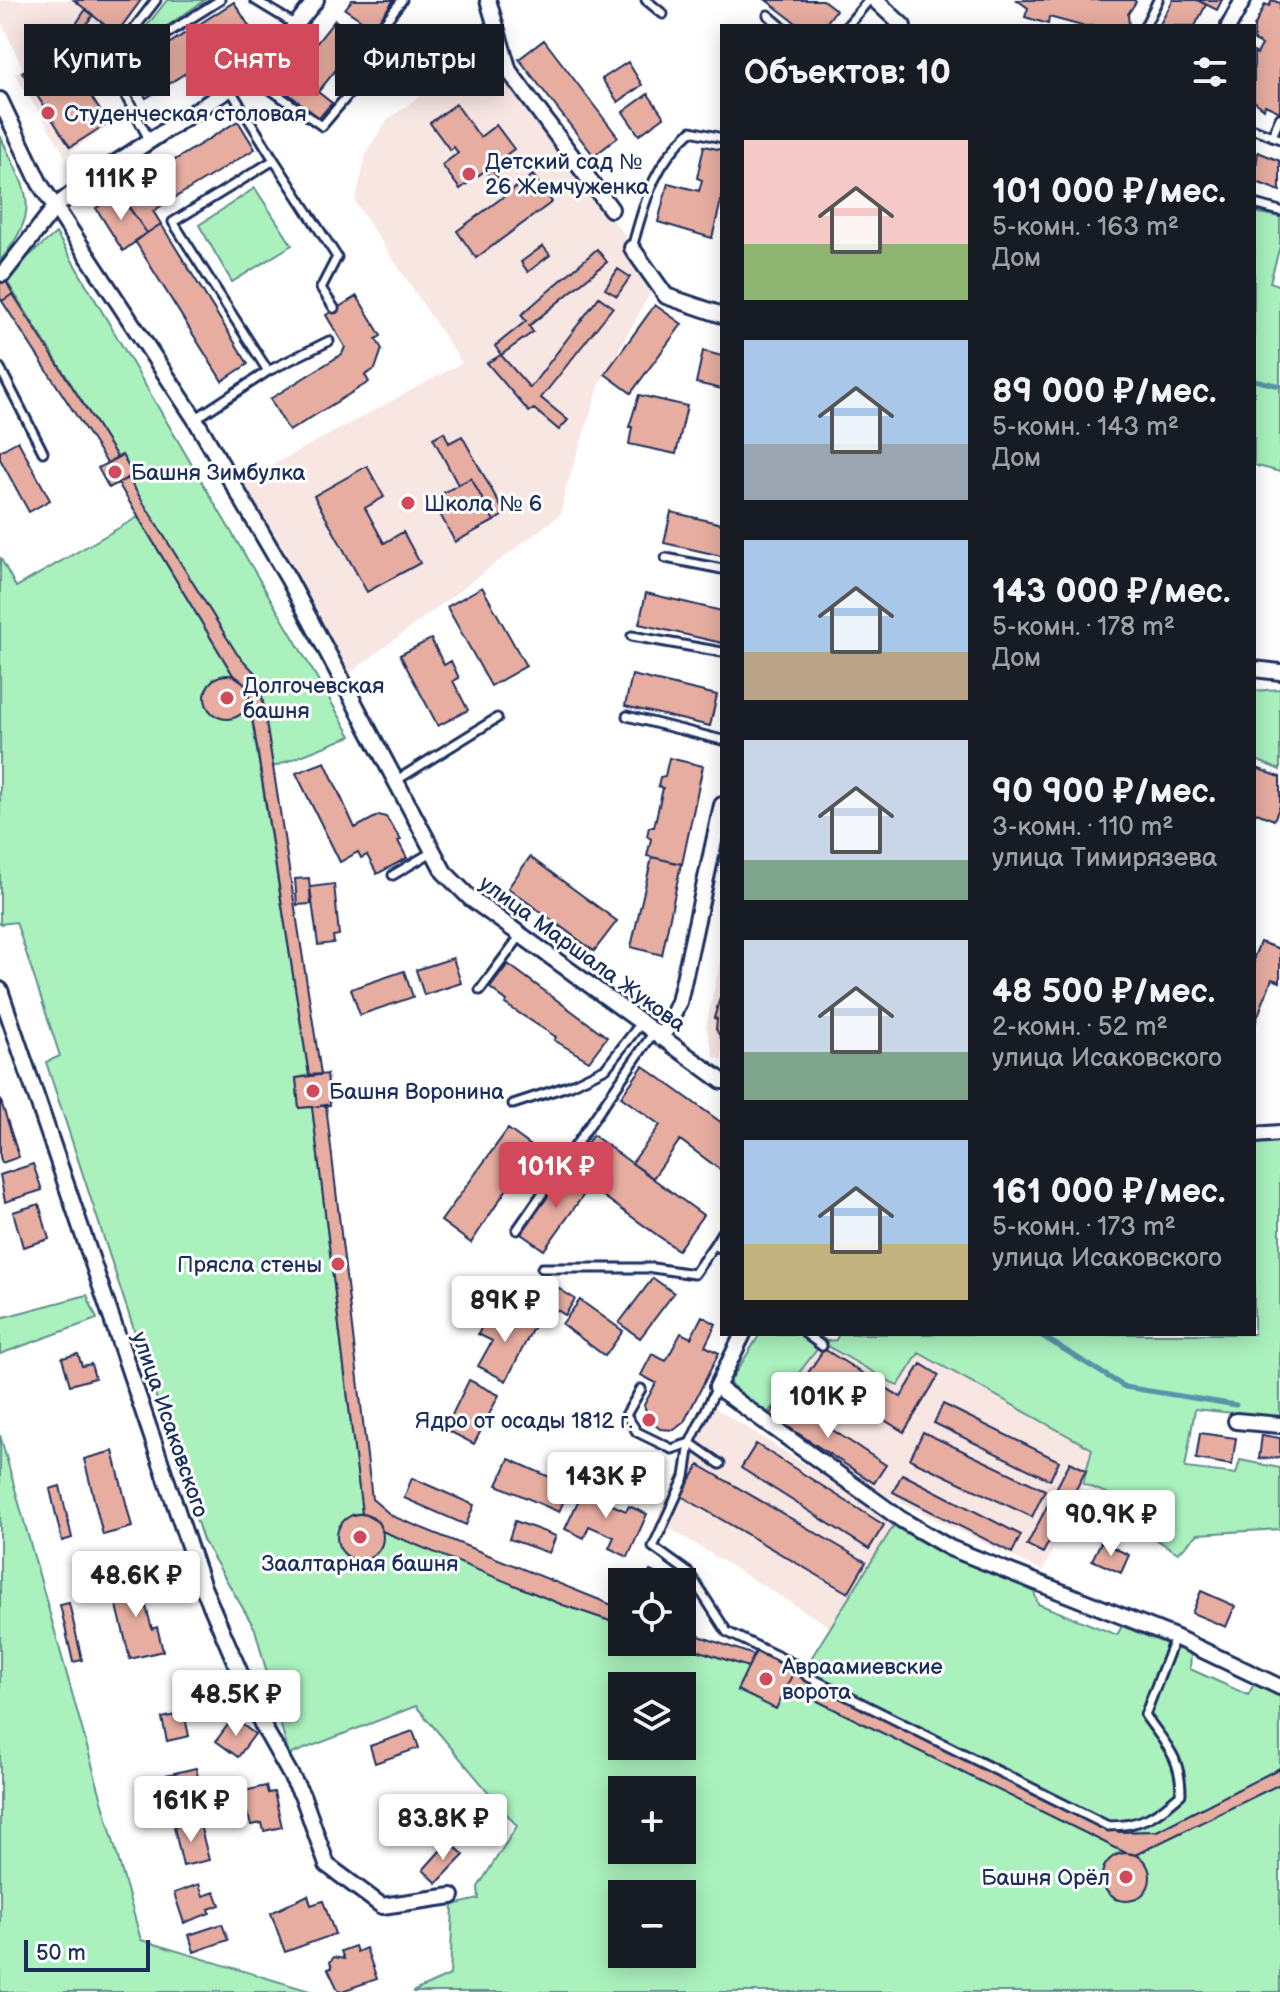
<!DOCTYPE html>
<html lang="ru">
<head>
<meta charset="utf-8">
<style>
	:root { --surface:#171b24; --page:#242831; --text:#f1f3f6; --muted:#9ea1a6; --accent:#d1495b }
	body { margin:0; font-family:"Balsamiq Sans",sans-serif; background:var(--page); color:var(--text); height:100vh; display:flex; flex-direction:column; font-size:30px; white-space:nowrap }
	* { box-sizing:border-box; margin:0 }
	p { font-size:26px; color:var(--muted) }
	.icon { flex:none; width:44px; height:44px; fill:none; stroke:currentColor; stroke-width:2; stroke-linecap:round; stroke-linejoin:round }
	.map { position:relative; flex:1; overflow:hidden }
	.details { position:absolute; left:720px; top:24px; width:536px; height:1312px; display:flex; flex-direction:column; background:var(--surface); border-radius:0px; box-shadow:0 4px 20px #0003 }
	.details>* { flex:none }
	.hud { position:absolute; left:24px; top:24px; width:576px; height:72px; display:flex; gap:16px }
	.tools { position:absolute; left:608px; top:1568px; display:grid; gap:16px }
	.tools a { display:grid; place-items:center; width:88px; height:88px; border-radius:0px; background:var(--surface); box-shadow:0 4px 20px #0003; font-size:40px }
	.scale { position:absolute; left:24px; bottom:20px; width:126px; box-sizing:border-box; padding-left:8px; border:4px solid #1b2f5e; border-top:0; font-size:22px; line-height:28px; white-space:nowrap; color:#1b2f5e; -webkit-text-stroke:6px #fff; paint-order:stroke }
	.price { position:absolute; translate:-50% -68px; padding:0 18px; border-radius:8px; background:#fff; color:#222; font-size:26px; line-height:52px; filter:drop-shadow(0 2px 4px #0008) }
	.price::after { content:''; position:absolute; left:50%; top:48px; width:24px; height:18px; margin-left:-12px; background:inherit; clip-path:polygon(0 0,100% 0,50% 100%) }
	.price.current { background:var(--accent); color:#fff }
	ul { padding:0; list-style:none }
	li { display:flex; align-items:center; gap:24px; height:200px; padding:0 24px }
	li span { display:grid; place-items:center; flex:none; width:224px; height:160px; border-radius:0px; color:#555 }
	li>.icon { margin-inline-start:auto }
	span .icon { width:96px; height:96px; fill:#fffc; stroke-width:1 }
	li b { font-size:34px }
	h2 { display:flex; justify-content:space-between; align-items:center; height:96px; padding:0 24px; font-size:34px }
	.pill { padding:0 28px; border-radius:0px; background:var(--surface); box-shadow:0 4px 20px #0003; font-size:28px; line-height:72px }
	.pill.current { background:var(--accent); color:#fff }
	.map>svg:first-child { display:block }
	.built { fill:#f8e6e3 }
	.green { fill:#aaf1be; stroke:#62908e; stroke-width:2; fill-rule:evenodd }
	.lines { fill:none; stroke-linecap:round; stroke-linejoin:round }
	.stream { stroke:#5993a8; stroke-width:5 }
	.building { fill:#e7ada1; stroke:#1b2f5e; stroke-width:2 }
	.lane-casing { stroke:#1b2f5e; stroke-width:13 }
	.street-casing { stroke:#1b2f5e; stroke-width:20 }
	.lane { stroke:#fff; stroke-width:7 }
	.street { stroke:#fff; stroke-width:14 }
	.poi-dot { fill:#d1495b; stroke:#fff; stroke-width:3 }
	.labels { text-anchor:middle; stroke-width:6; stroke-linejoin:round; paint-order:stroke }
	.poi-label { font-size:22px; fill:#1b2f5e; stroke:#fff; text-anchor:start }
	.street-label { font-size:22px; fill:#1b2f5e; stroke:#fff }
</style>
</head>
<body>
<div class="map">
<svg width="1280" height="1992" viewBox="0 0 1280 1992">
	<rect width="100%" height="100%" fill="#fff"/>
	<filter id="ink" filterUnits="userSpaceOnUse"><feTurbulence type="fractalNoise" baseFrequency=".0125" numOctaves="2"/><feDisplacementMap in="SourceGraphic" scale="16" xChannelSelector="R" yChannelSelector="G"/><feConvolveMatrix kernelMatrix="1 2 1 2 8 2 1 2 1" color-interpolation-filters="sRGB"/></filter>
	<g filter="url(#ink)">
		<path class="built" d="M0,0H144L84,82L111,125L65,155L15,74L23,69L0,19Z
			M486,49L594,197L659,277L600,384L565,491L561,514L350,673L241,482L462,363L355,202L367,151L387,120Z
			M722,953V1059L714,1057L706,1026Z
			M822,1343L918,1353L1093,1449L1083,1484L1043,1571L874,1490L767,1414Z
			M711,1405L896,1522L832,1628L656,1520Z"/>
		<path class="green" d="M167,0H205L148,39L136,40Z
			M0,135C26,193 44,206 0,261Z
			M255,188L292,245L232,282L199,225Z
			M1254,212L1280,217V246L1270,282L1280,286V472L1254,465Z
			M56,233L351,736L273,767L259,677L237,654L128,478L133,475L122,455L117,457L4,277Z
			M138,517L233,675L214,678L205,693L209,710C226,721 238,721 249,702L309,1075L296,1078L299,1108L312,1107L362,1513L353,1514L340,1526C334,1547 346,1561 367,1559L381,1547L382,1531L622,1625V1642H673L748,1667L738,1691L776,1708L787,1686L1126,1853L1116,1854L1103,1868V1886L1116,1900H1135L1148,1887V1868L1135,1855L1280,1784V1992H412L450,1975L453,1905L479,1899L478,1887L517,1826L416,1706L289,1755L255,1629L203,1540L46,1062L60,1056L16,922L0,924V557L16,587ZM622,1686H682V1746H622ZM622,1790H682V1850H622ZM622,1894H682V1954H622Z
			M1280,689V770L1254,759V691Z
			M1280,1141V1418L1195,1409L1185,1468L1236,1474L1240,1460L1280,1468V1529L1198,1534L1178,1553L1146,1533L1124,1500L1083,1484L1092,1449L919,1353L898,1386L822,1343L767,1414L729,1383L760,1334H817L827,1341L836,1340L839,1334H1254V1144Z
			M87,1295L97,1319L0,1354V1318Z
			M0,1435L141,1940L313,1992H0Z
			M896,1522L1034,1592L1038,1604L1117,1635L1122,1626L1191,1654L1190,1669L1248,1695L1255,1682L1280,1695V1768L1157,1831L1119,1832L800,1676Z"/>
		<g class="lines">
			<path class="stream" d="M1254,380L1280,386
				M1039,1334L1125,1387L1236,1405"/>
		</g>
		<path class="building" d="M74,0H141L116,34Z
			M352,0H394L373,28L345,9Z
			M766,0H823L836,10L824,26H800Z
			M1017,0H1134L1136,2L1128,14L1129,26H1082L1049,17L1048,24L1025,17L1028,8Z
			M1173,0H1197L1206,5L1195,26H1159Z
			M1197,0H1222L1217,10Z
			M1272,0L1280,3V112L1265,105L1264,109L1254,101V52L1257,54L1262,45L1254,41V27L1265,4L1269,6Z
			M234,2L252,31L146,98L128,70Z
			M86,9L93,15L64,55L60,48Z
			M335,20L360,40L318,92L332,103L319,118L281,88Z
			M544,40L618,137L594,156L519,59Z
			M60,48L108,123L70,147L22,72Z
			M628,62L642,85L618,102L602,79Z
			M648,94L664,117L639,135L623,112Z
			M456,104L480,137L496,125L514,149L460,189L442,165L458,153L454,147L450,150L430,123Z
			M238,121L255,149L153,211L161,224L147,233L120,194Z
			M704,146L722,150V197L712,238L658,222L668,183L699,191L702,180L697,178Z
			M1258,152L1280,161V191L1254,181Z
			M490,167L509,193L503,196L485,170Z
			M533,175L552,202L476,258L457,231Z
			M119,194L147,233L123,251L96,208Z
			M161,224L248,364L222,381L135,241Z
			M543,246L550,255L528,272L521,262Z
			M597,249L607,262L529,326L533,332L501,355L495,346L526,321L521,315Z
			M618,269L630,277L617,296L605,289Z
			M0,270L13,294L2,301L0,298Z
			M13,294L117,457L107,463L2,301Z
			M357,296L381,336L376,339L382,349L375,369L365,375L369,382L289,431L270,399L342,354L345,347L326,315Z
			M599,297L613,307L541,398L568,420L559,430L534,409L529,412L487,363L501,355L530,388Z
			M655,305L682,324L631,393L605,374Z
			M703,351L722,356V389L696,383Z
			M639,395L687,406L676,454L629,444L632,427H629Z
			M444,432L449,443L462,436L505,514L494,521L471,478L458,485L433,438Z
			M18,441L50,500L29,512L0,459V451Z
			M122,455L133,475L109,488L98,468Z
			M367,466L384,497L365,508L384,543L403,532L420,563L367,592L314,496Z
			M128,478L237,654L259,677L321,1074L309,1075L247,685L233,675L118,483Z
			M471,478L494,521L455,542L432,499Z
			M671,512L722,524V556L664,543Z
			M482,587L526,666L491,686L447,607Z
			M646,593L722,611V643L639,624Z
			M431,639L444,665L451,661L459,678L453,681L468,710L438,726L400,655Z
			M632,675L717,695L710,726L625,706Z
			M205 697a22 22 0 1 1 44 0a22 22 0 1 1-44 0Z
			M669,758L703,766L682,864L647,856L651,839L647,836L649,827H654L663,788L658,786L660,777L665,776Z
			M325,762L355,828L379,815L386,817L401,840L398,841L407,858L377,874L367,855L361,858L358,852L340,862L296,773Z
			M1254,767L1280,777V806L1274,820L1254,812Z
			M530,857L617,921L594,951L508,888Z
			M652,857L681,864L662,955L631,947Z
			M309,878L311,904L297,905L295,879Z
			M334,884L339,935L333,936L334,943L318,945L310,887Z
			M1260,942L1280,949V982L1272,979L1254,1026V957Z
			M453,958L461,983L424,995L416,970Z
			M508,964L607,1037L589,1061L554,1040L556,1037L505,1004L507,1001L490,988Z
			M404,971L413,997L360,1015L351,989Z
			M722,991V1040L716,1029L717,1019L714,1018Z
			M643,1066L722,1123V1171L680,1140L653,1178L632,1163L660,1125L621,1097Z
			M327,1074L330,1105L299,1108L296,1078Z
			M0,1098L19,1157L2,1163L0,1157Z
			M326,1105L372,1499L392,1516L622,1609V1625L563,1605L382,1531L378,1522L362,1513L312,1107Z
			M508,1129L534,1148L471,1243L441,1221Z
			M593,1135L703,1215L678,1250L567,1170Z
			M33,1164L42,1190L5,1202L0,1175Z
			M567,1170L590,1186L544,1250L521,1234Z
			M39,1204L49,1239L23,1247L13,1212Z
			M653,1278L674,1293L640,1338L619,1323Z
			M550,1283L575,1299L565,1315L540,1299Z
			M580,1300L623,1331L605,1356L562,1324Z
			M508,1310L535,1324L506,1381L478,1366L492,1341L478,1334L485,1321L498,1328Z
			M702,1316L716,1324L705,1346L719,1353L684,1422L674,1430L660,1429L649,1420L644,1405L656,1383L641,1375L652,1354L666,1361L681,1333L691,1338Z
			M824,1349L901,1397L921,1364L939,1375L904,1432L808,1373Z
			M78,1354L82,1366L91,1364L95,1378L70,1385L62,1358Z
			M469,1380L499,1395L474,1444L445,1429Z
			M782,1397L886,1465L874,1483L770,1415Z
			M943,1404L1059,1461L1050,1480L934,1423Z
			M923,1432L1045,1490L1032,1517L910,1459Z
			M1200,1433L1236,1438L1232,1465L1196,1459Z
			M1262,1435L1280,1438V1457L1259,1459Z
			M756,1444L884,1525L869,1549L741,1468Z
			M113,1451L132,1527L103,1535L84,1459Z
			M509,1459L570,1486L559,1512L497,1485Z
			M1070,1462L1086,1470L1043,1553L1027,1545Z
			M699,1465L866,1562L848,1593L681,1496Z
			M902,1474L1021,1535L1012,1553L893,1492Z
			M412,1478L474,1505L466,1525L404,1498Z
			M587,1482L605,1490L601,1500L626,1511L629,1506L647,1514L628,1557L609,1548L614,1537L589,1526L584,1538L565,1529Z
			M60,1486L72,1538L62,1541L50,1489Z
			M337 1537a23 23 0 1 1 46 0a23 23 0 1 1-46 0Z
			M515,1521L556,1536L549,1553L509,1539Z
			M1101,1542L1129,1555L1121,1573L1092,1560Z
			M650,1571L674,1582H645Z
			M144,1577L149,1597L144,1599L152,1629L157,1627L163,1651L130,1659L112,1585Z
			M1201,1591L1235,1606L1226,1627L1192,1613Z
			M69,1603L82,1660L73,1662L60,1605Z
			M682,1630L754,1655L748,1667L673,1642H682Z
			M757,1649L796,1667L776,1709L737,1690Z
			M793,1673L1119,1832L1157,1831L1280,1768V1784L1135,1855L1126,1853L787,1686Z
			M184,1713L189,1736L167,1741L162,1718Z
			M233,1718L255,1734L238,1757L216,1741Z
			M413,1731L419,1748L375,1763L370,1746Z
			M196,1768L202,1795L172,1802L166,1775Z
			M266,1786L268,1793L274,1792L282,1827L264,1831L262,1823L251,1825L240,1792Z
			M199,1821L209,1860L183,1866L174,1827Z
			M449,1841L464,1855L437,1883L423,1870Z
			M1102 1877a24 24 0 1 1 48 0a24 24 0 1 1-48 0Z
			M199,1884L203,1896L215,1892L220,1905L209,1909L210,1913L184,1923L174,1893Z
			M308,1895L311,1905L323,1901L335,1934L285,1952L271,1913Z
			M222,1924L228,1940L194,1952L189,1935Z
			M355,1946L357,1952L366,1948L377,1979L339,1992L328,1969L332,1968L330,1962L334,1957L344,1959L341,1951Z"/>
		<g class="lines">
			<g class="lane-casing">
				<path id="lane" d="M255,0L296,25
					M646,0L663,14
					M768,15L781,26
					M847,26L869,0
					M1145,26L1158,0
					M253,73L267,87L322,126L354,88L341,79L402,0
					M115,76L110,60L156,0
					M1254,129L1280,139
					M1272,136L1280,118
					M150,141L115,76L133,55L220,0
					M274,160L337,257L321,288L334,308
					M1254,204L1280,211
					M632,248C645,201 653,165 691,131L722,138
					M0,368L43,452
					M268,371L329,341
					M195,419L268,371L173,222L274,160L230,89
					M666,558L722,569
					M632,636L722,652
					M627,716L722,740
					M397,780L497,718
					M393,875L432,852
					M480,990L521,935
					M513,1104L571,1085L606,1068L641,1023
					M517,1230L654,1032
					M714,1245L722,1232
					M542,1268H653L694,1274L714,1245L722,1249
					M806,1334L822,1346
					M717,1387L690,1443L685,1477L653,1547L689,1573L727,1632L796,1665L807,1676L1108,1826C1141,1826 1156,1816 1181,1794C1181,1756 1165,1744 1145,1715L1175,1637
					M641,1389L626,1415L637,1432L672,1449L690,1443L720,1464"/>
			</g>
			<g class="street-casing">
				<path id="street" d="M488,0L509,71L611,209
					M875,0L903,26
					M1229,26L1243,0
					M0,100L40,184L195,419L289,580L444,872L470,898L722,1081
					M632,248L666,296L722,315
					M3,274L56,206L91,179L248,77L270,57L316,0
					M1254,669L1280,672
					M0,990L203,1587L262,1724L303,1797L327,1865L382,1906L452,1896
					M662,1038L679,1002L722,805
					M1254,1135L1280,1133
					M743,1334L717,1387L902,1520L950,1548L1175,1637L1280,1687
					M1236,1421L1280,1425"/>
			</g>
			<use href="#lane" class="lane"/>
			<use href="#street" class="street"/>
		</g>
	</g>
	<g class="poi-dot">
		<circle cx="48" cy="113" r="8"/>
		<circle cx="469" cy="174" r="8"/>
		<circle cx="115" cy="472" r="8"/>
		<circle cx="408" cy="503" r="8"/>
		<circle cx="227" cy="698" r="8"/>
		<circle cx="313" cy="1091" r="8"/>
		<circle cx="338" cy="1264" r="8"/>
		<circle cx="649" cy="1420" r="8"/>
		<circle cx="360" cy="1537" r="8"/>
		<circle cx="766" cy="1679" r="8"/>
		<circle cx="1126" cy="1877" r="8"/>
	</g>
	<g class="labels">
		<g class="poi-label">
			<text x="64" y="121">Студенческая столовая</text>
			<text x="485" y="169">Детский сад №<tspan x="485" dy="25">26 Жемчуженка</tspan></text>
			<text x="131" y="480">Башня Зимбулка</text>
			<text x="424" y="511">Школа № 6</text>
			<text x="243" y="693">Долгочевская<tspan x="243" dy="25">башня</tspan></text>
			<text x="329" y="1099">Башня Воронина</text>
			<text x="322" y="1272" text-anchor="end">Прясла стены</text>
			<text x="633" y="1428" text-anchor="end">Ядро от осады 1812 г.</text>
			<text x="360" y="1571" text-anchor="middle">Заалтарная башня</text>
			<text x="782" y="1674">Авраамиевские<tspan x="782" dy="25">ворота</tspan></text>
			<text x="1110" y="1885" text-anchor="end">Башня Орёл</text>
		</g>
		<g class="street-label">
			<text transform="translate(583 953) rotate(36)" y="8">улица Маршала Жукова</text>
			<text transform="translate(171 1424) rotate(71)" y="8">улица Исаковского</text>
		</g>
	</g>
</svg>
<div class="tools">
<a><svg class="icon" aria-label="locate" viewBox="0 0 24 24"><circle cx="12" cy="12" r="6"/><path d="M12 2v4M12 18v4M2 12h4M18 12h4"/></svg></a>
<a><svg class="icon" aria-label="layers" viewBox="0 0 24 24"><path d="M12 4l9 5-9 5-9-5zM3 14l9 5 9-5"/></svg></a>
<a>+</a>
<a>−</a>
</div>
<div class="scale">50 m</div>
<b class="price" style="left:121px;top:222px">111K ₽</b>
<b class="price current" style="left:556px;top:1210px">101K ₽</b>
<b class="price" style="left:505px;top:1344px">89K ₽</b>
<b class="price" style="left:828px;top:1440px">101K ₽</b>
<b class="price" style="left:606px;top:1520px">143K ₽</b>
<b class="price" style="left:1111px;top:1558px">90.9K ₽</b>
<b class="price" style="left:136px;top:1619px">48.6K ₽</b>
<b class="price" style="left:236px;top:1738px">48.5K ₽</b>
<b class="price" style="left:191px;top:1844px">161K ₽</b>
<b class="price" style="left:443px;top:1862px">83.8K ₽</b>
<div class="hud">
<a class="pill">Купить</a>
<a class="pill current">Снять</a>
<a class="pill">Фильтры</a>
</div>
<section class="details">
<h2>Объектов: 10<svg class="icon" aria-label="filters" viewBox="0 0 24 24"><path d="M4 7h16M4 17h16"/><circle cx="9" cy="7" r="2"/><circle cx="15" cy="17" r="2"/></svg></h2>
<ul>
<li><span style="background:linear-gradient(#f6c9c9 65%,#8fb573 0)"><svg class="icon" aria-label="home" viewBox="0 0 24 24"><path d="M3 11l9-7 9 7M6 9v11h12V9"/></svg></span><div><b>101 000 ₽/мес.</b><p>5-комн. · 163 m²</p><p>Дом</p></div></li>
<li><span style="background:linear-gradient(#a9c7e8 65%,#9aa5b1 0)"><svg class="icon" aria-label="home" viewBox="0 0 24 24"><path d="M3 11l9-7 9 7M6 9v11h12V9"/></svg></span><div><b>89 000 ₽/мес.</b><p>5-комн. · 143 m²</p><p>Дом</p></div></li>
<li><span style="background:linear-gradient(#a9c7e8 70%,#b9a48a 0)"><svg class="icon" aria-label="home" viewBox="0 0 24 24"><path d="M3 11l9-7 9 7M6 9v11h12V9"/></svg></span><div><b>143 000 ₽/мес.</b><p>5-комн. · 178 m²</p><p>Дом</p></div></li>
<li><span style="background:linear-gradient(#c9d6e8 75%,#7fa58c 0)"><svg class="icon" aria-label="home" viewBox="0 0 24 24"><path d="M3 11l9-7 9 7M6 9v11h12V9"/></svg></span><div><b>90 900 ₽/мес.</b><p>3-комн. · 110 m²</p><p>улица Тимирязева</p></div></li>
<li><span style="background:linear-gradient(#c9d6e8 70%,#7fa58c 0)"><svg class="icon" aria-label="home" viewBox="0 0 24 24"><path d="M3 11l9-7 9 7M6 9v11h12V9"/></svg></span><div><b>48 500 ₽/мес.</b><p>2-комн. · 52 m²</p><p>улица Исаковского</p></div></li>
<li><span style="background:linear-gradient(#a9c7e8 65%,#c2b280 0)"><svg class="icon" aria-label="home" viewBox="0 0 24 24"><path d="M3 11l9-7 9 7M6 9v11h12V9"/></svg></span><div><b>161 000 ₽/мес.</b><p>5-комн. · 173 m²</p><p>улица Исаковского</p></div></li>
</ul>
</section>
</div>
</body>
</html>
